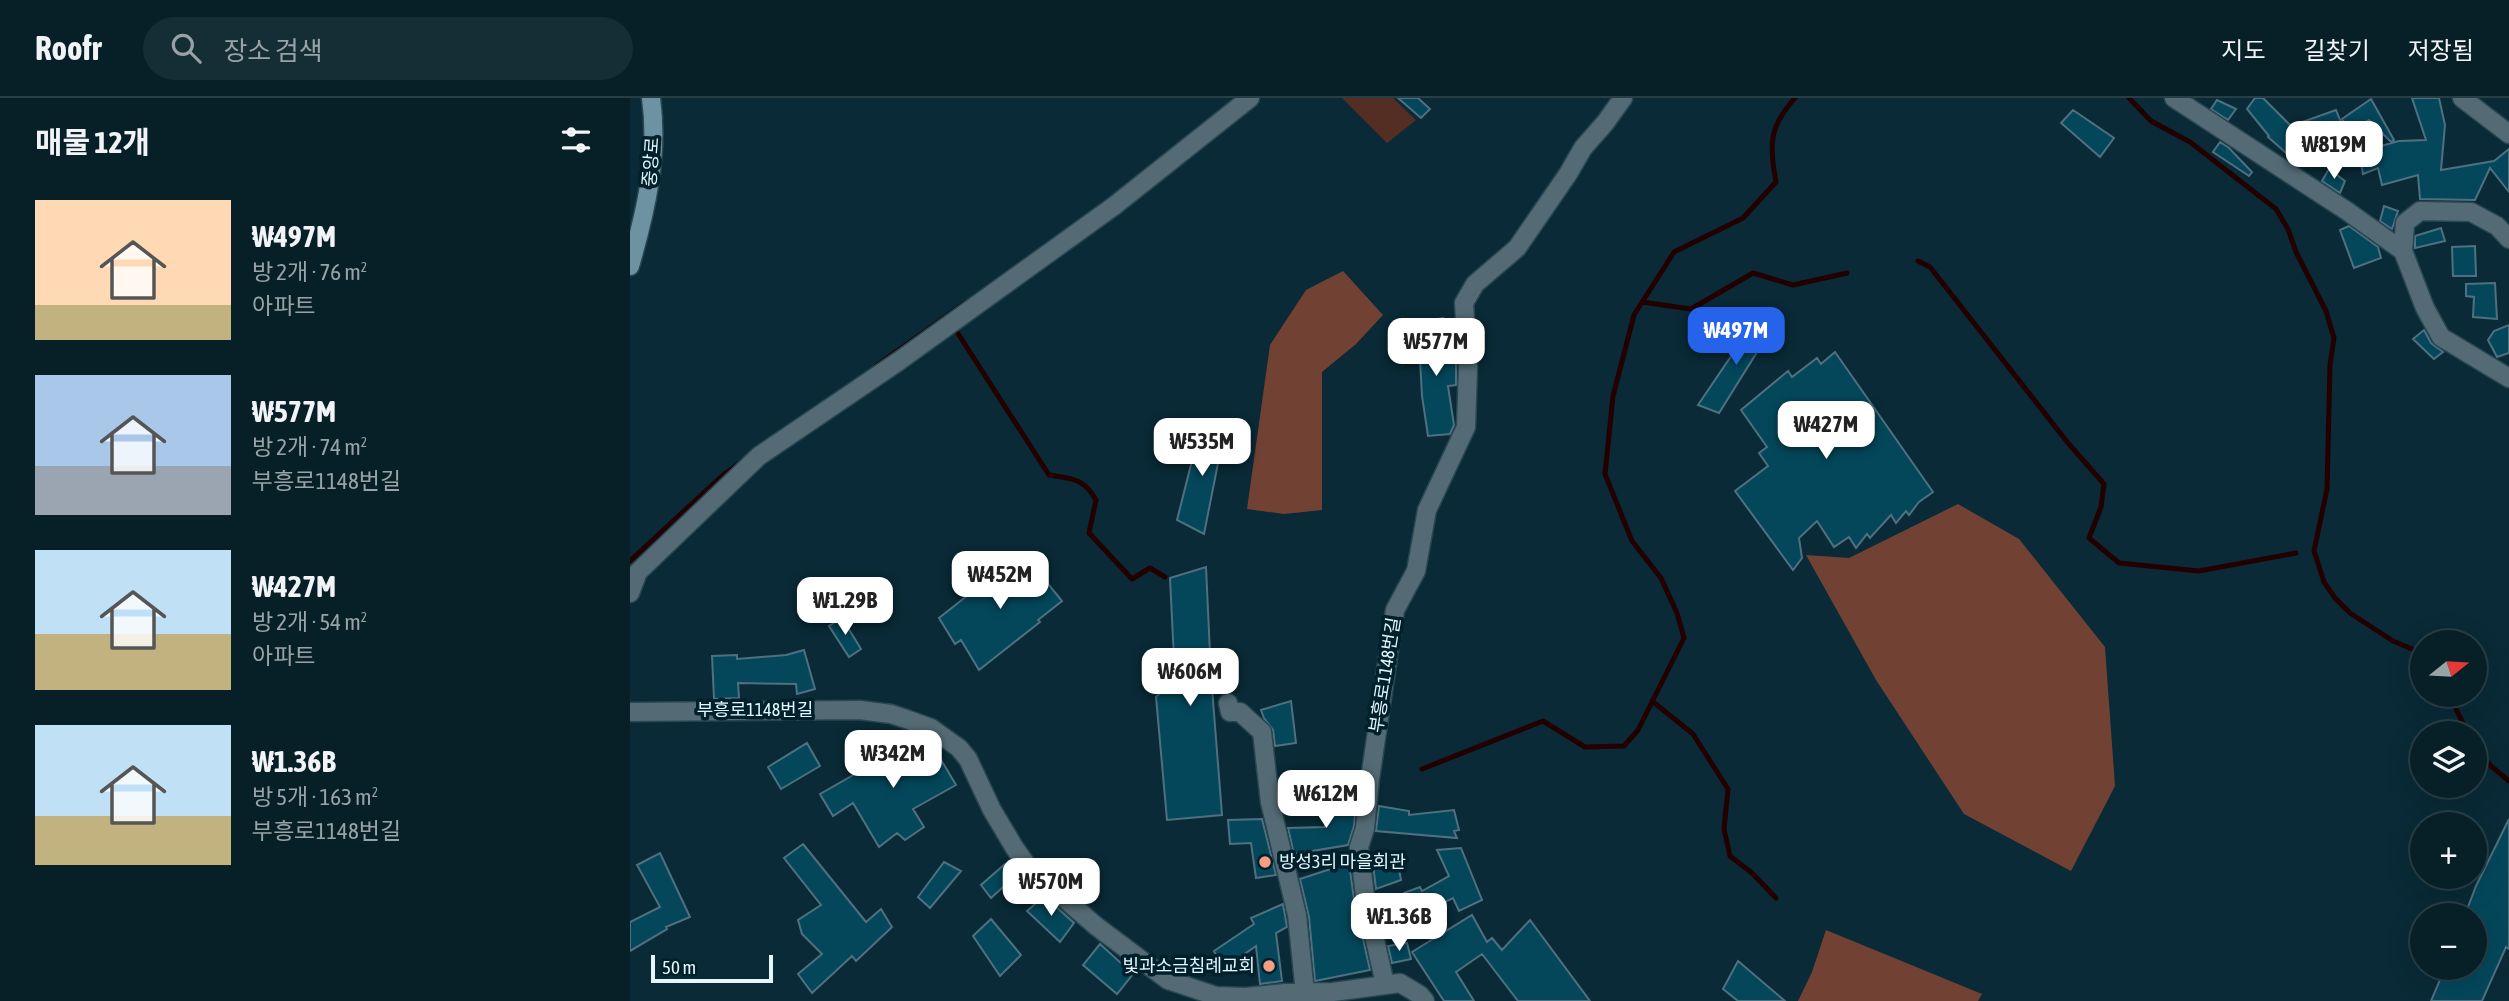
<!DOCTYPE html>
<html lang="ko">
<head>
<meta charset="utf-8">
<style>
	:root { --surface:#072028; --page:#152d34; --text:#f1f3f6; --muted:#98a3a8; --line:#283e45; --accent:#2563eb }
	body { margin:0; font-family:"Asap Condensed","Noto Sans KR",sans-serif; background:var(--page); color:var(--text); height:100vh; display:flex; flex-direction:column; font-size:26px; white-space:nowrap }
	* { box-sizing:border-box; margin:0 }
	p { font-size:23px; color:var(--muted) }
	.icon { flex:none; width:38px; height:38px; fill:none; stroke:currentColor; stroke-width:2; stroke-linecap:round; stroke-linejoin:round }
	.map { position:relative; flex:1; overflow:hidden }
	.sheet { display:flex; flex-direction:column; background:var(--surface); width:630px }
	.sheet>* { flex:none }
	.needle { width:46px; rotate:72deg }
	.tools { position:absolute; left:1780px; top:532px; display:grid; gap:14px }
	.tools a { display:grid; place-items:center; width:77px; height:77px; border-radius:50%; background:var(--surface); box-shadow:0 7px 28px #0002,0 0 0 2px var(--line); font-size:35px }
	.scale { position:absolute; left:21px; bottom:18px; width:122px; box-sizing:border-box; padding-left:7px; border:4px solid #e5f7fe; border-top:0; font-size:19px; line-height:24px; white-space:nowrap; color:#e5f7fe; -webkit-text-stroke:5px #00202c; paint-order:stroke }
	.price { position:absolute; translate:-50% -60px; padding:0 16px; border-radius:14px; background:#fff; color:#222; font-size:23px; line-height:46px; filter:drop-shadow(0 2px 4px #0008) }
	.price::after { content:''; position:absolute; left:50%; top:42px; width:21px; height:16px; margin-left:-10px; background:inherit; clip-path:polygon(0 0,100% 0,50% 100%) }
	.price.on { background:var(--accent); color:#fff }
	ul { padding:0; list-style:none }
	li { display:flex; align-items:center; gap:21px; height:175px; padding:0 35px }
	li span { display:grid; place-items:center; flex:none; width:196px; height:140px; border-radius:0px; color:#555 }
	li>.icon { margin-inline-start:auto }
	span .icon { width:84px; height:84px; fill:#fffc; stroke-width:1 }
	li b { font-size:30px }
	h2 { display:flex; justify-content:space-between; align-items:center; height:84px; padding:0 35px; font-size:30px }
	header { display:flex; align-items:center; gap:42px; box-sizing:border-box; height:98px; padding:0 35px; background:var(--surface); border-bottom:2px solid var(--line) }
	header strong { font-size:33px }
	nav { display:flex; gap:38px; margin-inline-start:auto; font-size:24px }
	.search { width:490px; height:63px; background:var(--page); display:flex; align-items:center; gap:18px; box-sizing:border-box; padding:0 24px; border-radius:38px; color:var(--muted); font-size:26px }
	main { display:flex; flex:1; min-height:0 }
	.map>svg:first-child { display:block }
	.green { fill:#542e22 }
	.forest { fill:#714234 }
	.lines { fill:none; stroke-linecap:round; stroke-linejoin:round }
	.stream { stroke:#230000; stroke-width:5 }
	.building { fill:#04475b; stroke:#4f707e; stroke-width:2 }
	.minor-casing { stroke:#284752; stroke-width:21 }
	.secondary-casing { stroke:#284752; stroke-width:21 }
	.minor { stroke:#546b75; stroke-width:18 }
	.secondary { stroke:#6d92a1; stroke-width:18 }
	.poi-dot { fill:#f39f84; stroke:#00202c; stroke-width:2.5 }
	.labels { text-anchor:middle; stroke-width:7; stroke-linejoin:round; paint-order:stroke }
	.street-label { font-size:18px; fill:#e5f7fe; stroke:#00202c }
	.poi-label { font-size:18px; fill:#e5f7fe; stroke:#00202c; text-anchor:start }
</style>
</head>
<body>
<header>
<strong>Roofr</strong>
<div class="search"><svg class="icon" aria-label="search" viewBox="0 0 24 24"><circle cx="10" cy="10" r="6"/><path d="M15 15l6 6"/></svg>장소 검색</div>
<nav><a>지도</a><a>길찾기</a><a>저장됨</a></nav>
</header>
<main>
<section class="sheet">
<h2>매물 12개<svg class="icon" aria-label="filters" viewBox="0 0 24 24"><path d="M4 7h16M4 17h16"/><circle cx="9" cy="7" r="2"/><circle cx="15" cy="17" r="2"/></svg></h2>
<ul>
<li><span style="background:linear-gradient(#ffd9b3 75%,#c2b280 0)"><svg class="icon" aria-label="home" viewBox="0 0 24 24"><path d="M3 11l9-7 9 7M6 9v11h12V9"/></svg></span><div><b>₩497M</b><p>방 2개 · 76 m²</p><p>아파트</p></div></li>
<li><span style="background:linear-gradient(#a9c7e8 65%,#9aa5b1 0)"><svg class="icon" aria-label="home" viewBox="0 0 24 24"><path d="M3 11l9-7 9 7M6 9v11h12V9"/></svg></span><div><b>₩577M</b><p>방 2개 · 74 m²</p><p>부흥로1148번길</p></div></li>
<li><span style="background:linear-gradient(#bfe0f5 60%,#c2b280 0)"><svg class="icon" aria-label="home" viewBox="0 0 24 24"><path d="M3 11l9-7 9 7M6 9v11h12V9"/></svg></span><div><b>₩427M</b><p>방 2개 · 54 m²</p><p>아파트</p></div></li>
<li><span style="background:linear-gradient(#bfe0f5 65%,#c2b280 0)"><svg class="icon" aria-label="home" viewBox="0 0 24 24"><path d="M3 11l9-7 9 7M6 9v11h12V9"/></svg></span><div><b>₩1.36B</b><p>방 5개 · 163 m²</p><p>부흥로1148번길</p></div></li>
</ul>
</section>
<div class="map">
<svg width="1879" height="903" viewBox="0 0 1879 903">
	<rect width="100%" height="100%" fill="#092a36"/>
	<path class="green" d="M712,0H763L786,22L757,45Z"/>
	<path class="forest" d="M713,173L753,217L726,246L692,274V412L654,416L617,411L640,247L676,192Z
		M1328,406L1389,441L1475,549L1485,688L1441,773L1334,716L1246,582L1176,457L1219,460Z
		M1196,832L1352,896L1348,903H1168L1182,874Z"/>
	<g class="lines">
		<path class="stream" d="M1499,0L1521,23L1560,44L1646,111L1658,131L1666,154L1696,213L1704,240L1700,267L1697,391L1684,453L1694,484L1705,500L1720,515L1763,543L1792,555
			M1288,163L1300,169L1438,345L1474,386L1471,409L1459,440L1489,465L1569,473L1666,455
			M1012,204L1061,211L1123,175L1163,187L1217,175
			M327,234L419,377C442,381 454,380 466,402L459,435L502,481L520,470L535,479
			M246,268L335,205
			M0,463L93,377L113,363
			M1819,597L1838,635
			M1022,603L1063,636L1098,691L1094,731L1100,758L1122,775L1146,800
			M1844,647L1861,668L1879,683
			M792,671L913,623L955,649L994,648L1008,632L1054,540L1047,515L1031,480L1002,443L975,376L983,298L1004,217L1044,154L1113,120L1146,84C1139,48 1139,28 1165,0"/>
	</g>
	<path class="building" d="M768,0H788L800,11L791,20Z
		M1625,0H1633L1661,28L1706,12L1714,32L1704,39L1697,30L1684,36L1664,62L1638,39L1639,38L1617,11Z
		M1782,0H1809L1815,27L1811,72L1864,63L1879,51V94L1860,70L1845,102L1790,101L1788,77L1752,87L1748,70L1733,76L1729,54L1769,43L1796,42Z
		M1741,1L1764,42L1761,44L1739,22L1720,33L1712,21Z
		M1587,2L1606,11L1598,22L1581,11Z
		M1443,12L1484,40L1470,59L1431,25Z
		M1590,44L1599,50L1622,74L1619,78L1583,54Z
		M1699,71L1715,83L1710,95L1692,83Z
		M1754,108L1768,113L1762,131L1750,123Z
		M1719,128L1748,149L1751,160L1724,170L1710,132Z
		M1811,130L1815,143L1785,150V138Z
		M1845,148L1846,178H1823L1822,149Z
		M1865,185L1867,221L1843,219L1844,199L1836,198V186Z
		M813,220L817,265L826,263V287L818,288L824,327L820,336L798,338L792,298L788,225Z
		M1127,220L1144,227L1089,315L1068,307Z
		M1879,227V255L1867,259L1858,242L1864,233Z
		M1794,232L1801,245L1813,254L1804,261L1783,241Z
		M1205,254L1303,394L1289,404L1279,417L1276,413L1266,425L1261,417L1240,440L1237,436L1226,450L1219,439L1204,449L1187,423L1169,440L1172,460L1163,472L1105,393L1138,368L1129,355L1137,349L1111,312L1158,273L1162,279L1187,260L1191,266Z
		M572,323L595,330L574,436L547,422Z
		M394,456L432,503L408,522L410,524L349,572L331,542L325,546L309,520L376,467Z
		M576,469L581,577L592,717L537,722L526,599L545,581L540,480Z
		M212,520L231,551L219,559L199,528Z
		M174,552L185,591L167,596L166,586L108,585L109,600L84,601L82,558L107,557V561L156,557Z
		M661,603L666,645L645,648L643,632L634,620L631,612Z
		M289,638L308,661L310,660L326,687L283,711L294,729L275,742L267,735L249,749L223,705L203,718L190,696L253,660L251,657Z
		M177,645L190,668L151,691L138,669Z
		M726,705L724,728L718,747L664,756L658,730L695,729L696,706Z
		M749,708L779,713V717L824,712L829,732L824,733L827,740L746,733Z
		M632,721L646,777L626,780L621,745L600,746L598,722Z
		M1879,721V851L1876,849L1852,903H1801L1815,870H1844V817H1835L1846,788Z
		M173,746L236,824L251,811L262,829L226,863L222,858L182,895L168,876L192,856L172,836L168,822L191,807L154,760Z
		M831,750L852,802L829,813L823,800L786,818L782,809L776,811L774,795L790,789L792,793L819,778L807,752Z
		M30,755L60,819L36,829L37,831L0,853V824L30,809L7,767Z
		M766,755L771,782L746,791L742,758Z
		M314,764L331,773L300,810L288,799Z
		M719,765L724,801L740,872L685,883L679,819L670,781Z
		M375,766L384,779L361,800L351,787Z
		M414,798L444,825L430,844L397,813Z
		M653,806L657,829L646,835L652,883L630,886L626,848L593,871L584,853L624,826L621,820Z
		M842,817L857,844L862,840L872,852L900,822L960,903H888L852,856L826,874L844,903H814L782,854Z
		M361,821L391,857L370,878L343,838Z
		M777,845L781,861L762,865L758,848Z
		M470,846L503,876L487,896L453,867Z
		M1108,863L1155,903H1108L1093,891Z"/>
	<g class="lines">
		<g class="minor-casing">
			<path id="minor" d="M1544,0L1717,113L1773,153L1795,210L1811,239L1879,280
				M1832,0L1879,36
				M1773,153L1775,125L1790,113L1841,114L1867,128L1879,141
				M0,495L8,474L129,358L269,263L484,108L620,0
				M598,605L600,614H610L632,634L640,704L667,817L675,895
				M0,614L230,612L261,616L279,622L301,630L329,650L338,661L362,712L384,749L398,769L466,828L538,882L586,898L616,899L655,895L703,894L770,885L790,897L795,903
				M755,886L735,798L729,749L735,730L740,681L765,512L786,473L797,412L836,329L838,269L834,205L845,186L887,150L938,76L953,50L975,25L993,0"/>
		</g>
		<g class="secondary-casing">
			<path id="secondary" d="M0,168C16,113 29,57 21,0"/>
		</g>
		<use href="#minor" class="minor"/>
		<use href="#secondary" class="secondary"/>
	</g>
	<g class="poi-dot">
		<circle cx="635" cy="764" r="7"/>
		<circle cx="639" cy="868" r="7"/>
	</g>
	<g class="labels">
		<g class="street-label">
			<text transform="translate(21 64) rotate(-86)" y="6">중앙로</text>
			<text transform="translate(755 577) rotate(-81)" y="6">부흥로1148번길</text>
			<text x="125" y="618">부흥로1148번길</text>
		</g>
		<g class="poi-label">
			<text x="649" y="770">방성3리 마을회관</text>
			<text x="625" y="874" text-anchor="end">빛과소금침례교회</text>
		</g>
	</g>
</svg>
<div class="tools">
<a><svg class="needle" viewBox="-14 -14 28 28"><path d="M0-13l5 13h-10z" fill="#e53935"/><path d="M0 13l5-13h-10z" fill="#98a3a8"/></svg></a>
<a><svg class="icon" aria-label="layers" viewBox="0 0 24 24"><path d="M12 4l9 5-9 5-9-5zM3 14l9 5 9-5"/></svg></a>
<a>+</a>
<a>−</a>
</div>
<div class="scale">50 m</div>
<b class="price" style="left:1704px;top:83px">₩819M</b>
<b class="price on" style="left:1106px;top:269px">₩497M</b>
<b class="price" style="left:806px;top:280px">₩577M</b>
<b class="price" style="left:1196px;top:363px">₩427M</b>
<b class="price" style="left:572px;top:380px">₩535M</b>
<b class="price" style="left:370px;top:513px">₩452M</b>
<b class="price" style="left:215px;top:539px">₩1.29B</b>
<b class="price" style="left:560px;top:610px">₩606M</b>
<b class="price" style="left:263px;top:692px">₩342M</b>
<b class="price" style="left:696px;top:732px">₩612M</b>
<b class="price" style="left:421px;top:820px">₩570M</b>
<b class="price" style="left:769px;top:855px">₩1.36B</b>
</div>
</main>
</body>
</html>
